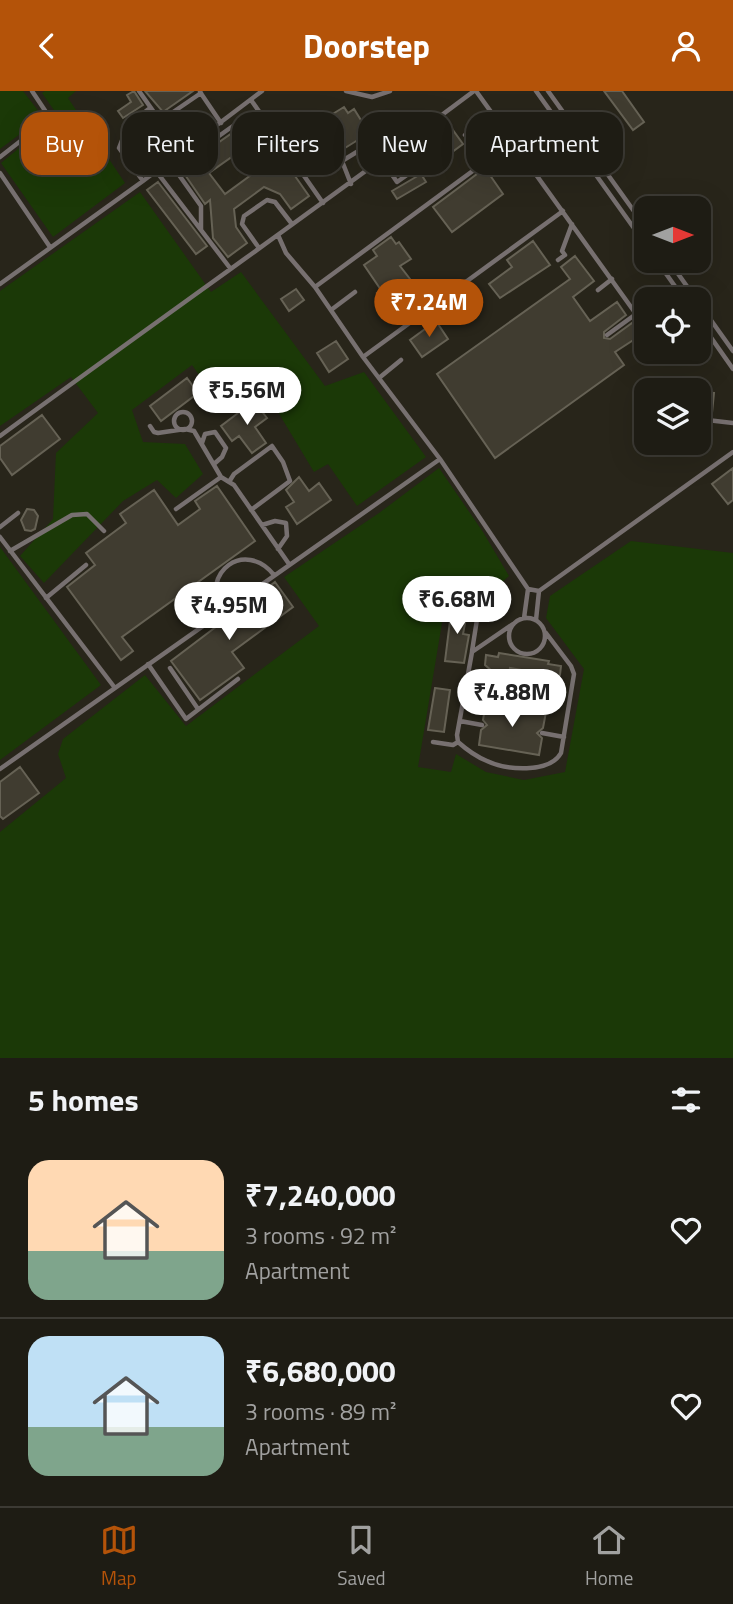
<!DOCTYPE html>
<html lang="en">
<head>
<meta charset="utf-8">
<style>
	:root { --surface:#1e1c14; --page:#2b2922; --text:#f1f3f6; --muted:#a1a1a0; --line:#3c3a34; --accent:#b45309 }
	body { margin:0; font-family:"Titillium Web",sans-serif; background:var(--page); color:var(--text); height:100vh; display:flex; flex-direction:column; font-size:26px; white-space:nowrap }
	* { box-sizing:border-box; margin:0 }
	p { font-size:23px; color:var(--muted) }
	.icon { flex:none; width:38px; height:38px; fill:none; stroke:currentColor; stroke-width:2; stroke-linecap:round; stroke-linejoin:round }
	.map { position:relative; height:967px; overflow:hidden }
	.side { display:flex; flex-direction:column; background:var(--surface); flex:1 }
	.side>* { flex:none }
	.hud { position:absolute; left:21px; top:21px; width:691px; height:63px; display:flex; gap:14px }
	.needle { width:46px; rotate:90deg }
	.fabs { position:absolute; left:634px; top:105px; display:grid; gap:14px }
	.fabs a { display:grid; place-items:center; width:77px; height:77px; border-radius:14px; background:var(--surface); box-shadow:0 7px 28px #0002,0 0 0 2px var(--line); font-size:35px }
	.price { position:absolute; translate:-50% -60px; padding:0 16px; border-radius:24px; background:#fff; color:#222; font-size:23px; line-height:46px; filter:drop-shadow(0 2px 4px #0008) }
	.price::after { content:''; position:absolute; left:50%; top:42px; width:21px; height:16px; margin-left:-10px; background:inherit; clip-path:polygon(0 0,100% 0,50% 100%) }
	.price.active { background:var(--accent); color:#fff }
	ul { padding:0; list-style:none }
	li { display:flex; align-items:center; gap:21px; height:175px; padding:0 28px }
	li+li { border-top:2px solid var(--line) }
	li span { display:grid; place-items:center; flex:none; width:196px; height:140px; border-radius:21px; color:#555 }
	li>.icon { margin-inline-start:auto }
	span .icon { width:84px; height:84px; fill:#fffc; stroke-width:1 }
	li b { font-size:30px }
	h2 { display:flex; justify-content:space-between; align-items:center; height:84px; padding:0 28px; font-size:30px }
	.pill { padding:0 24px; border-radius:21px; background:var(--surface); box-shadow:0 7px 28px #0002,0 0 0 2px var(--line); font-size:24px; line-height:63px }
	.pill.active { background:var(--accent); color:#fff }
	header { display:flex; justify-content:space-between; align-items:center; height:91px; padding:0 28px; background:var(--accent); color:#fff; font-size:32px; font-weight:700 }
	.tab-bar { display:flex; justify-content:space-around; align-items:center; height:98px; border-top:2px solid var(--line); background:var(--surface); font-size:19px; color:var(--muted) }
	.tab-bar a { display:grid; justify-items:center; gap:4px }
	.tab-bar .active { color:var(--accent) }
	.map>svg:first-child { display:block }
	.green { fill:#1b3907 }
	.building { fill:#403c30; stroke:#666255; stroke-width:2; fill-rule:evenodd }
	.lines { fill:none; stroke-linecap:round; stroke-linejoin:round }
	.path { stroke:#69675d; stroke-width:2; stroke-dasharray:3.5 5; stroke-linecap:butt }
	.service { stroke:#777070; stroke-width:4.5 }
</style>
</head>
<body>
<header><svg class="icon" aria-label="back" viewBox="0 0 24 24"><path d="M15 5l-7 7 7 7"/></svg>Doorstep<svg class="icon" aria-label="person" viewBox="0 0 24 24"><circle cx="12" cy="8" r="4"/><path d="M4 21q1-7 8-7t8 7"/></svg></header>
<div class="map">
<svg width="733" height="967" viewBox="0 0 733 967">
	<rect width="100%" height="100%" fill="#28251a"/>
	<path class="green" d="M0,0H23L43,26L0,58Z
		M45,0H76L68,7L125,92L53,146L1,72L58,25L42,2Z
		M140,101L211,201L241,181L325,295L364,281L426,366L357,415L328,373L314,381L263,296L225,321L192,274L132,319L143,351L185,353L203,383L176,407L157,389L123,410L44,492L20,465L53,428L56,362L98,322L71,286L0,335V200Z
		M439,377L483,441L509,485L477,514L446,508L418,676L451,681L456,663L486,681L524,689L565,681L584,578L546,527L550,505L631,450L733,462V967H0V741L66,687L58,663L63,648L145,584L186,635L319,535L284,486L379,422Z
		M0,456L101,594L0,669Z"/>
	<path class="building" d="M134,0L143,14L123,27L118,20L131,11L127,4Z
		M145,0H193L163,21Z
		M604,0H622L644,31L633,39Z
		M344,16L348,22L354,18L369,42L337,62L318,32Z
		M445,28L463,53L432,76L414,51Z
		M242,35L270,73L295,85L309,105L291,118L280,103L264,96L234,118L236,136L247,152L228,166L213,147L210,109L205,113L181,78ZM236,63L251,84L225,103L209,82Z
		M512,62L522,77L515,82L504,67Z
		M485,77L503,103L452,141L433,116Z
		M421,83L426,91L397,108L392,100Z
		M158,91L207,155L196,163L147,99Z
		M391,146L396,153L399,151L411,168L400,175L417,197L390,218L377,202L381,199L364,174L377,165L373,159Z
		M533,150L550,174L500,207L489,193L512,176L507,169Z
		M575,165L594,190L573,206L590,230L617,211L626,224L604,241V247L610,248L632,232L641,244L615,261L624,274L495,367L437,283L570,188L561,176Z
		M296,198L304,209L289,220L281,208Z
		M436,230L448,248L422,266L410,249Z
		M336,250L348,268L329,281L317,262Z
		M187,287L198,302L161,330L150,315Z
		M698,301L714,302L712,322L698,321Z
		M254,310L267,327L255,336L266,352L252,362L239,345L232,350L221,335Z
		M42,324L60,348L12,384L0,367V355Z
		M733,377V409L728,413L712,393Z
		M299,386L309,400L319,392L331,409L297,433L286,416L294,411L286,399Z
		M217,395L255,450L122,546L133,560L121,569L67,496L95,474L86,462L126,432L120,423L154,399L178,434L200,418L195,410Z
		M27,418L34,419L38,425L35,438L31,440L25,439L21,429Z
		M275,491L293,516L232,561L244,577L200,609L171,570Z
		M452,514L468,517L463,543L469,544L464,572L445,570Z
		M499,562L549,570L548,573L561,575L560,584L551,590L532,587L533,581L510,577L509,583L492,580L485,574L486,564L498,566Z
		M435,597L450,599L444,641L428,639Z
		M486,611L546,621L543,637L537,642L542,647L539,664L479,654L481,639L487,634L483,629Z
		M20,676L39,702L3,728L0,725V691Z"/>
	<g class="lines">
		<path class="path" d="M513,616L517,595L521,593L524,579"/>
		<path class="service" d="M139,0L182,61
			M346,0L372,6L390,0
			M476,0L636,223L607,244
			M536,0L646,154
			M548,0L646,137
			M200,1L221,32
			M251,9L323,112
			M160,30L201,2
			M465,44L492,24
			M0,66L50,27L32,0
			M382,69L397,91L421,74
			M156,80L230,177
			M0,82L50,156
			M143,90L119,57L128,34L150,17
			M351,93L342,70L360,59L373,75
			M201,138V115L174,77L247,25L272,61L292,69
			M278,144L286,162L315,196L363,266L440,368L528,498L539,500L733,361
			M259,157L242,133L244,125L267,109L275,111L292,133
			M558,169L565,164L562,160L572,133
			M657,170L684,208
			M669,170L696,208
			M465,191L480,212
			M0,193L143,90L262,0
			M315,196L512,51
			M598,199L612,188
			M698,211L733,260
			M331,219L355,201
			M636,223L646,238
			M698,228L733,278
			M363,266L563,120
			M379,287L401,269
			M174 330a9 9 0 1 1 18 0a9 9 0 1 1-18 0Z
			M707,329L733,332
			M150,335L154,341L158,342L185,338L194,340L221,386L234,394L289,473
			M0,345C158,229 318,117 474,0
			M202,352L205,343L215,341L226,357L222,366L214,373
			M229,391L234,383L272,355L283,371L290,390L251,419
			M176,418L221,386
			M262,434L275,430L286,432L287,445L278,458
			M0,436L18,422
			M0,446L115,597
			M10,460L72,424L87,423L104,440
			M46,507L86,474
			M221,521C200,481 245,448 274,484
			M509 545a18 18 0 1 1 36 0a18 18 0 1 1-36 0Z
			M524,527L528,498
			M536,529L539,500
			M513,533L472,561L457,644L458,651C467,659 477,666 487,670C506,679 549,683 561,662L574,583L571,575L546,542
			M472,560L479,516
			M148,573L186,628L238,588
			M170,577L198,618
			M460,630L482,634
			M542,642L564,646
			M433,651L453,654L458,651
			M0,678L440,368"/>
	</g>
</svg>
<div class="fabs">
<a><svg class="needle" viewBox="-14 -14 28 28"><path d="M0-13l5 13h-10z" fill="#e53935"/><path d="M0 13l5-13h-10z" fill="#a1a1a0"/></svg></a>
<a><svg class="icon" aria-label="locate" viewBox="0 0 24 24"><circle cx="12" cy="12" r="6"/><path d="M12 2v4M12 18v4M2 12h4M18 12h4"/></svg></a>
<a><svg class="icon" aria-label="layers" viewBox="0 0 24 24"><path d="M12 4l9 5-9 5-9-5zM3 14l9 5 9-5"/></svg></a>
</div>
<b class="price active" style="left:429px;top:248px">₹7.24M</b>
<b class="price" style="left:247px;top:336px">₹5.56M</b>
<b class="price" style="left:457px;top:545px">₹6.68M</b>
<b class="price" style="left:229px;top:551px">₹4.95M</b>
<b class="price" style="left:512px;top:638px">₹4.88M</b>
<div class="hud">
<a class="pill active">Buy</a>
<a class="pill">Rent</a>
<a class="pill">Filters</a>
<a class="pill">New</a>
<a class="pill">Apartment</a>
</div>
</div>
<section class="side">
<h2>5 homes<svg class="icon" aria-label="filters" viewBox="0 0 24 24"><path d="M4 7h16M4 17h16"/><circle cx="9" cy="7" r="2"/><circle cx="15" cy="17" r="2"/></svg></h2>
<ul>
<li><span style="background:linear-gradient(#ffd9b3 65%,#7fa58c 0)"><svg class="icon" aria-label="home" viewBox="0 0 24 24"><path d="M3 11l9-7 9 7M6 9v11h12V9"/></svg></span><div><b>₹7,240,000</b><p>3 rooms · 92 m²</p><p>Apartment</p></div><svg class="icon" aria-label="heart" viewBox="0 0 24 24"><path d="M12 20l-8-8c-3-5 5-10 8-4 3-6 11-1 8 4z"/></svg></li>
<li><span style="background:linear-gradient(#bfe0f5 65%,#7fa58c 0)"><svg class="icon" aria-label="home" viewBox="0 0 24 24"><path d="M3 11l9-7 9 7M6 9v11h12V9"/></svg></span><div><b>₹6,680,000</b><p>3 rooms · 89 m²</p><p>Apartment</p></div><svg class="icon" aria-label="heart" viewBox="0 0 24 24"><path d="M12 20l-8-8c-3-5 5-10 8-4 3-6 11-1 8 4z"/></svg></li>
</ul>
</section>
<nav class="tab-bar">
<a class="active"><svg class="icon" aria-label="map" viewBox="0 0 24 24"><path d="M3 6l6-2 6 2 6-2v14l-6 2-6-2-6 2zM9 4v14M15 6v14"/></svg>Map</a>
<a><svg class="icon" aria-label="saved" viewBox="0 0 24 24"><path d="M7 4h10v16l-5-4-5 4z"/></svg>Saved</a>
<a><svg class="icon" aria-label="home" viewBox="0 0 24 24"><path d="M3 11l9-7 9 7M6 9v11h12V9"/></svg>Home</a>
</nav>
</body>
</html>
